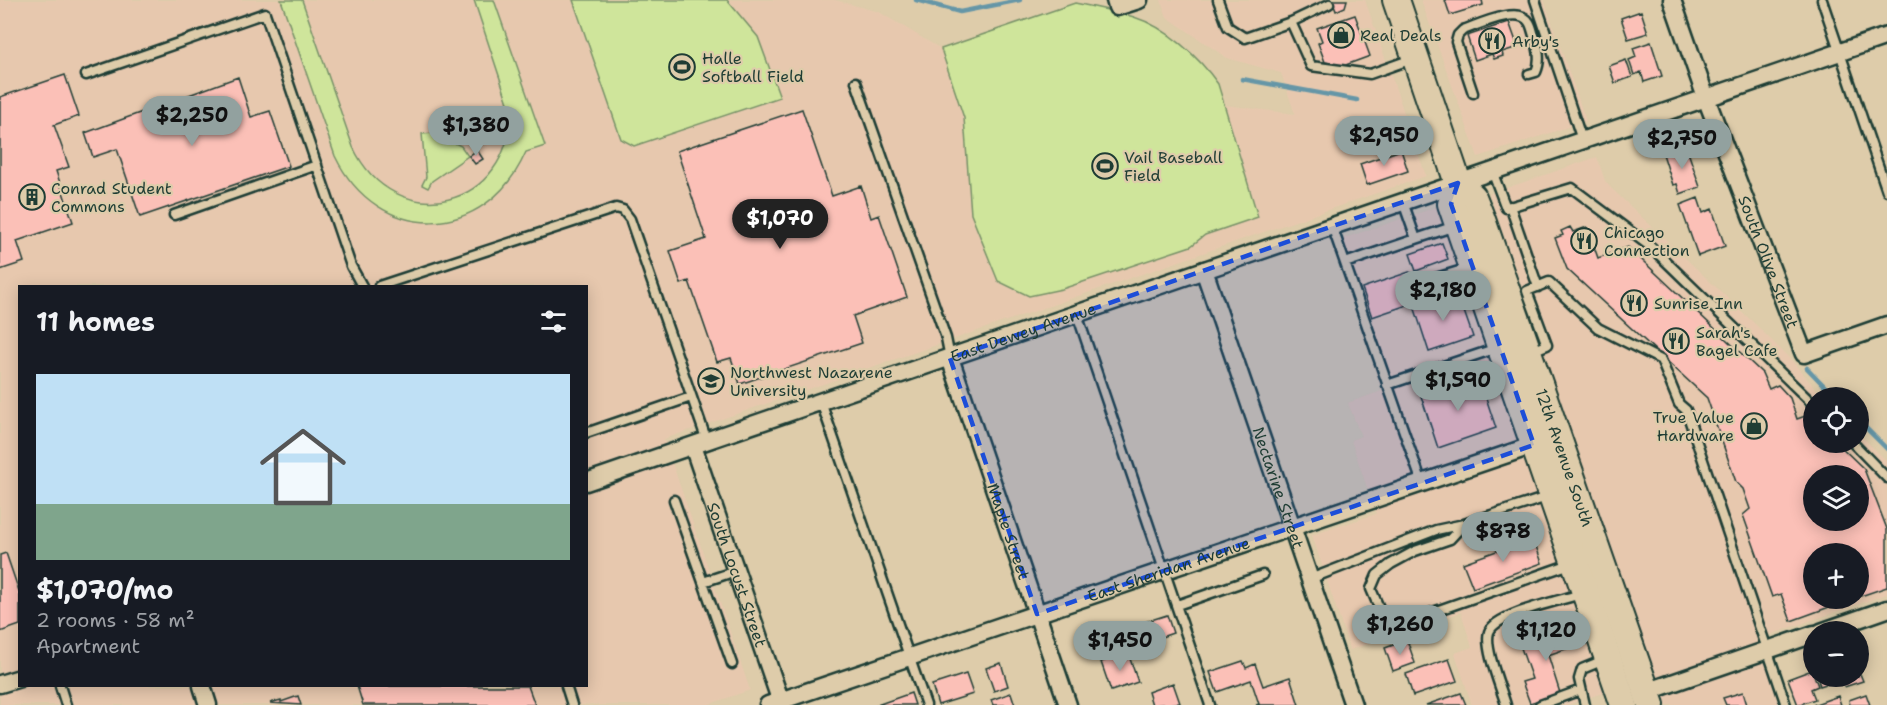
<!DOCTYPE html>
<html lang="en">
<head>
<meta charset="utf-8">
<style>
	:root { --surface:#171b24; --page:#20242c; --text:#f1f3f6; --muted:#9ea1a6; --line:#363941; --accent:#92a19f }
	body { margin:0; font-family:"Shantell Sans",sans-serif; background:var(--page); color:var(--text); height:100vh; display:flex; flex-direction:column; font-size:22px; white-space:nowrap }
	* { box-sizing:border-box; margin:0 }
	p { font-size:20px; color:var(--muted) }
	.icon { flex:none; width:33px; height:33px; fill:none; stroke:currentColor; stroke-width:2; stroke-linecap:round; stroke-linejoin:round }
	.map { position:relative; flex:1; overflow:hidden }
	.side { position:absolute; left:18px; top:285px; width:570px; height:402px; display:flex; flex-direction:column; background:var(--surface); border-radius:0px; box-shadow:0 3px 15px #0003 }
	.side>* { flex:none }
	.tools { position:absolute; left:1803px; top:387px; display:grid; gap:12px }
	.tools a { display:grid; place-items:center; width:66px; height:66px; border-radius:50%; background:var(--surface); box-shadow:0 3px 15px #0003; font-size:30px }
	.price { position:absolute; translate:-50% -51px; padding:0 14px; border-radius:21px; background:var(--accent); color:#111; font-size:20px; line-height:39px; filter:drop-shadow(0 2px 3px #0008) }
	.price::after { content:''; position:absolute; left:50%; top:36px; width:18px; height:14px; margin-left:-9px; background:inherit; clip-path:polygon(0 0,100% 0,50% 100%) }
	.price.selected { background:#222; color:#fff }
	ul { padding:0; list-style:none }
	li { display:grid; align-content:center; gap:12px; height:318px; padding:0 18px }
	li+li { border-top:2px solid var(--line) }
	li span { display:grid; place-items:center; height:186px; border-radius:0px; color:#555 }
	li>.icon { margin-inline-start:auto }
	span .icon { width:108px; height:108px; fill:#fffc; stroke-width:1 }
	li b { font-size:26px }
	h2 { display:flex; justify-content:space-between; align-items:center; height:72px; padding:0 18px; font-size:26px }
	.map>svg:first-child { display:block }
	.built { fill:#e7c8ae; fill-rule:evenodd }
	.green { fill:#cfe59b; stroke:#779168; stroke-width:1.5 }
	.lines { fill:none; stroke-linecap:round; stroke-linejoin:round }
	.stream { stroke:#6596a7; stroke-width:4.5 }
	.building { fill:#fbc0b7; stroke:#1f3d34; stroke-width:1.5; fill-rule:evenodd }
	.service-casing { stroke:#1f3d34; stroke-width:13 }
	.minor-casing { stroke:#1f3d34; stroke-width:21 }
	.primary-casing { stroke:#1f3d34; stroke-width:30 }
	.service { stroke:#deccaa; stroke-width:8 }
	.minor { stroke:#deccaa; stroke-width:16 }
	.primary { stroke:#deccaa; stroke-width:26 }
	.marked { fill:#1d4ed8; fill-opacity:0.2; stroke:#1d4ed8; stroke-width:4.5; stroke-dasharray:12 8; stroke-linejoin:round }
	.labels { text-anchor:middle; stroke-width:4.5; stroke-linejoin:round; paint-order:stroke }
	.poi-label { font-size:16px; fill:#1f3d34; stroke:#deccaa; text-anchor:start }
	.street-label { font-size:16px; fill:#1f3d34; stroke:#deccaa }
</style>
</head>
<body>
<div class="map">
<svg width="1887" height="705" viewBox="0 0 1887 705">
	<rect width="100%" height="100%" fill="#deccaa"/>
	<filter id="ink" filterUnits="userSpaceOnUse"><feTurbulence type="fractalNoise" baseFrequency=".0167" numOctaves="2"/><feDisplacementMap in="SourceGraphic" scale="12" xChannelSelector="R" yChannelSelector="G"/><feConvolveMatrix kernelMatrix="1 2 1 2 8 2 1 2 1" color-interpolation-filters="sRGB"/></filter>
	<g filter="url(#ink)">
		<path class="built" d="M0,0H835L879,12L941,49L1075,3L1136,17L1158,28L1206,67L1218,84L1225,105L1295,114L1281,73L1227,58L1167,17L1161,0H1365L1426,176L664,439L750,690L707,705H0ZM20,286H586V686H20Z
			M1421,0H1544L1586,121L1478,157Z
			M1597,157L1605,181L1611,188L1754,323L1792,361L1823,397L1814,398V442H1858L1859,434L1887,461V594L1764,637L1787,705H1666L1489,194ZM1814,476H1858V520H1814ZM1814,554H1858V598H1814Z
			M1437,207L1605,692L1567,705H1472L1455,653L1472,647L1461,612L1350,650L1312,535L1376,514L1351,440L1361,436L1348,403L1382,391L1333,242Z"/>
		<path class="green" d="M281,0H302L353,147C395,237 513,209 510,109L474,0H494L545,146L526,152C486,244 378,245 335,156Z
			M573,0H727L758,37L780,97L634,146L621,139Z
			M1075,3C1094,7 1115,11 1134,17C1166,27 1199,57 1218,84L1258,217L1205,235L1191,246L1062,289L1029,296L998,281L971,214L964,118L941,49Z
			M434,133L461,146L468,156L432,181L428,188L422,185L426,177L422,134Z"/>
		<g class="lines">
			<path class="stream" d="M916,0L960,12L1020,0
				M1242,79L1357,100
				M1807,368L1836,398
				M1858,420L1887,449"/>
		</g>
		<path class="building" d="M1332,0H1347L1345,7L1336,11Z
			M1445,0H1482L1483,5L1450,15Z
			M1641,11L1648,33L1628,39L1621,18Z
			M1355,15L1370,56L1343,66L1325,62L1318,43L1322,41L1317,28Z
			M1509,22L1518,47L1502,52L1503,56L1494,59L1492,54L1475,60L1467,36Z
			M1651,42L1662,76L1644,82L1641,72L1634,75L1629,60L1636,57L1633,48Z
			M1626,60L1632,77L1615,83L1609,66Z
			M65,75L79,116L54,125L69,167L56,171L73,222L17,241L24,262L0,270V97Z
			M238,77L251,117L270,111L289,166L140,217L117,149L93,157L85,133Z
			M802,109L832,196L861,186L871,218L879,215L907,297L853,316L862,343L740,384L731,358L717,362L689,281L681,284L670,251L706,239L677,151Z
			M1686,146L1700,187L1680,194L1677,184L1673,185L1663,154Z
			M477,150L483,159L475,164L469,156Z
			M1401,150L1408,171L1367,185L1360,164Z
			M1698,198L1703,213L1712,209L1725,246L1698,256L1680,205Z
			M1570,227L1573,232L1587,227L1598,258L1628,247L1762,373L1769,389L1778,385L1790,398L1797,419L1808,415L1814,421V442H1836L1864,469L1887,529V587L1858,597V554H1814V598H1854L1791,621L1781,594L1772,597L1743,515L1750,509L1743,489L1736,482L1707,398L1567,269L1555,238L1563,235L1561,231ZM1814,476H1858V520H1814Z
			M1442,243L1448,259L1416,271L1410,254Z
			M1409,272L1417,276L1425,299L1372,317L1362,288Z
			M1457,291L1473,337L1429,352L1414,306Z
			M1479,377L1496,428L1438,448L1421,396Z
			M1533,538L1542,563L1473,588L1463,563Z
			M6,553L20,594V625L0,632V555Z
			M1167,615L1173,633L1135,646L1129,627Z
			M1112,626L1120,646L1096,654L1089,634Z
			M1577,626L1583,643L1548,655L1560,693L1530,703L1522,682L1532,679L1520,645Z
			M1407,640L1415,663L1393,671L1385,648Z
			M1128,653L1138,682L1111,691L1101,662Z
			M1449,659L1457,681L1413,696L1406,674Z
			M1243,661L1246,668L1255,664L1263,686L1290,677L1299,705H1256L1259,704L1251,680L1217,692L1210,672Z
			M1001,663L1008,686L994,691L986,668Z
			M1858,669L1863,681L1844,687L1841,679L1820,686L1817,676H1858Z
			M1812,670L1818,686L1811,689L1815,699L1798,705L1788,679Z
			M966,674L973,694L938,705L932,685Z
			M1173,683L1180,703L1152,705L1148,692Z
			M357,686H528L535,705H363Z
			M1743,692L1747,705H1726L1723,698Z
			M911,693L915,705H877Z
			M1011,693L1015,705H993L991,700Z
			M1461,693L1466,705H1426Z
			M1866,694L1870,705H1850L1849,700Z
			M298,696L301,705L270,703L281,700V702Z
			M1838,696L1841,705H1813Z"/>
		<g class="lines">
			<g class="service-casing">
				<path id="service" d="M1218,0L1228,27L1245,38L1291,22L1329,4
					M1535,0L1582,140
					M1822,0L1887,191
					M1291,22L1311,66L1370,74L1412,59
					M86,75L265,13L351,266L362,286
					M856,82L946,338L950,358
					M1473,93L1456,42L1458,35L1463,30C1478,25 1519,5 1529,22C1532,26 1533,34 1535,39C1539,50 1541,61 1536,72L1529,74
					M1492,171L1506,208L1572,188L1651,247L1814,405
					M1510,206L1538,287
					M174,215L317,165
					M1332,226L1422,483
					M1416,239L1455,226
					M1345,263L1416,239L1403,202
					M1426,281L1469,268
					M379,286L616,208L623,210L630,219L707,441
					M1077,314L1210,705
					M1532,351L1547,345L1527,291L1549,282L1598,328L1661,360L1679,404L1686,410L1786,705
					M1387,385L1497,348
					M821,402L926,705
					M586,433L691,397
					M1852,442L1887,478
					M674,500L732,664
					M1464,524L1450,539L1415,551L1391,564L1377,575L1371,589L1383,617L1395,619L1419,617L1573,563
					M1310,579L1436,530L1464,524L1550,496
					M703,582L736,571
					M1177,605L1263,575
					M60,686L66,705
					M566,686L572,705
					M1506,705C1501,688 1484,648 1489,632C1496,613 1564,600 1584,593
					M1540,705L1581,690
					M1585,705L1579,679L1582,669L1604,660"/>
			</g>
			<g class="minor-casing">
				<g id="minor">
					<path d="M1115,0L1117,7L1139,0"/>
					<path id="s1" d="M1672,0L1706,98L1804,354L1887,325"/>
					<path id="s2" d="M1204,270L1353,705"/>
					<path id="s3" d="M950,358L1068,705"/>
					<path id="s4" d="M693,446L782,705"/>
					<path id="s5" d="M586,482L1887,36"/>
					<path d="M1821,632L1887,609"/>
					<path d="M0,684L20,678"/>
					<path d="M202,686L208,705"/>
					<path d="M1646,692L1814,634"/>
					<path id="s6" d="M768,705L1534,445"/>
				</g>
			</g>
			<g class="primary-casing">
				<g id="primary">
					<path id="s7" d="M1396,0L1458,183L1473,197L1481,217L1651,705"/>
					<path d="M1458,183L1451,204L1624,705"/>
				</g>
			</g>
			<use href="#service" class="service"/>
			<use href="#minor" class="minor"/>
			<use href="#primary" class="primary"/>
		</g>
	</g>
	<path class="marked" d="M1458,183L1451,204L1534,445L1037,614L950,358Z"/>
	<defs>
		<g id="shop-ring" transform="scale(1.35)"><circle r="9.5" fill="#deccaa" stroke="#1f3d34" stroke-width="1.5"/><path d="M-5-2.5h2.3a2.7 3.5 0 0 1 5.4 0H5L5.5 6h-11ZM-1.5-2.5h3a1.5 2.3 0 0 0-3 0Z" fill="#1f3d34"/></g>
		<g id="restaurant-ring" transform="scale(1.35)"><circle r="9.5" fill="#deccaa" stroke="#1f3d34" stroke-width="1.5"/><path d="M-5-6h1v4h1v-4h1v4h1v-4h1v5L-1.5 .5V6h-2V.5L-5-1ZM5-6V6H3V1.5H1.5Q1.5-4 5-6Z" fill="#1f3d34"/></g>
		<g id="stadium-ring" transform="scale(1.35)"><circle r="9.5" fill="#deccaa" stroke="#1f3d34" stroke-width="1.5"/><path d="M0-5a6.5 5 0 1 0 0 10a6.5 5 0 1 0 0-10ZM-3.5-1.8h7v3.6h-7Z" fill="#1f3d34"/></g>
		<g id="building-ring" transform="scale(1.35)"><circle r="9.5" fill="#deccaa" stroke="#1f3d34" stroke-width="1.5"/><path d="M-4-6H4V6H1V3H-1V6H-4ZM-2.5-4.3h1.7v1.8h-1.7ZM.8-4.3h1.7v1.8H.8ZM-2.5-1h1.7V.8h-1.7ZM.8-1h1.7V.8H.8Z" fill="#1f3d34"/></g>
		<g id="university-ring" transform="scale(1.35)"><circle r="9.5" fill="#deccaa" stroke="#1f3d34" stroke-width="1.5"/><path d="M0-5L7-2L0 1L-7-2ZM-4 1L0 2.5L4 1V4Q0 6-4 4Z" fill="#1f3d34"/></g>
	</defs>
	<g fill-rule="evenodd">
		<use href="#shop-ring" x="1341" y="35"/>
		<use href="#restaurant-ring" x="1492" y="41"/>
		<use href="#stadium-ring" x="682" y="67"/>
		<use href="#stadium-ring" x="1105" y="166"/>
		<use href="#building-ring" x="32" y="197"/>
		<use href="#restaurant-ring" x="1584" y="241"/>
		<use href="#restaurant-ring" x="1634" y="303"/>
		<use href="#restaurant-ring" x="1676" y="341"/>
		<use href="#university-ring" x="711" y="381"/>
		<use href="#shop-ring" x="1754" y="426"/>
	</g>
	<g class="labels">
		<g class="poi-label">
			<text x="1360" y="41">Real Deals</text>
			<text x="1512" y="47">Arby's</text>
			<text x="702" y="64">Halle<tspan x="702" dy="18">Softball Field</tspan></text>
			<text x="1124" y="163">Vail Baseball<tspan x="1124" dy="18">Field</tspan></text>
			<text x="51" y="194">Conrad Student<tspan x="51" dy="18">Commons</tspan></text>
			<text x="1604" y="238">Chicago<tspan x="1604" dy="18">Connection</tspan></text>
			<text x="1654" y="309">Sunrise Inn</text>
			<text x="1696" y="338">Sarah's<tspan x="1696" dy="18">Bagel Cafe</tspan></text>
			<text x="730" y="378">Northwest Nazarene<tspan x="730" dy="18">University</tspan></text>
			<text x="1734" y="423" text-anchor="end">True Value<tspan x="1734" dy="18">Hardware</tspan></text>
		</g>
		<g class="street-label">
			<text dy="6" stroke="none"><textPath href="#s1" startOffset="279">South Olive Street</textPath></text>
			<text dy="6" stroke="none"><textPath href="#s5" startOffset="462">East Dewey Avenue</textPath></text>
			<text dy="6" stroke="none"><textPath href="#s7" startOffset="490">12th Avenue South</textPath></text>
			<text dy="6" stroke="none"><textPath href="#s2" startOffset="230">Nectarine Street</textPath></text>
			<text dy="6" stroke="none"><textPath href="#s3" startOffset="183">Maple Street</textPath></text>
			<text dy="6" stroke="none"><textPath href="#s6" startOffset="423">East Sheridan Avenue</textPath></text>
			<text dy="6" stroke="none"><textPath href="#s4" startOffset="136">South Locust Street</textPath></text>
		</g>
	</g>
</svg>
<div class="tools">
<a><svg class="icon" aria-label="locate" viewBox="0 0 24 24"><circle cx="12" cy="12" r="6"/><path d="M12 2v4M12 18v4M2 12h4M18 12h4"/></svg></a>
<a><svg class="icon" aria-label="layers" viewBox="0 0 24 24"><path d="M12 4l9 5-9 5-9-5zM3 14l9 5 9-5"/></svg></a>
<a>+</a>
<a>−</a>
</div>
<b class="price" style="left:192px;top:147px">$2,250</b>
<b class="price" style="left:476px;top:157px">$1,380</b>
<b class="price" style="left:1384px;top:167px">$2,950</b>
<b class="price" style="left:1682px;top:170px">$2,750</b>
<b class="price selected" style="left:780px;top:250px">$1,070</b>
<b class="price" style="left:1443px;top:322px">$2,180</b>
<b class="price" style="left:1458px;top:412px">$1,590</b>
<b class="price" style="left:1503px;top:563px">$878</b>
<b class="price" style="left:1400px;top:656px">$1,260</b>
<b class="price" style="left:1546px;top:662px">$1,120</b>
<b class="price" style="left:1120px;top:672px">$1,450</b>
<section class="side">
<h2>11 homes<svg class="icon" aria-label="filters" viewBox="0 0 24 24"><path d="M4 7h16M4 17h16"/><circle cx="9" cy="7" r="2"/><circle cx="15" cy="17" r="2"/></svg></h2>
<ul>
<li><span style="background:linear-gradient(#bfe0f5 70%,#7fa58c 0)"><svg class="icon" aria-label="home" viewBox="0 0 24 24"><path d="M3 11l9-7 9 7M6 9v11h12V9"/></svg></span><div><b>$1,070/mo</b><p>2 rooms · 58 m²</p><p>Apartment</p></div></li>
</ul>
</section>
</div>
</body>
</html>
